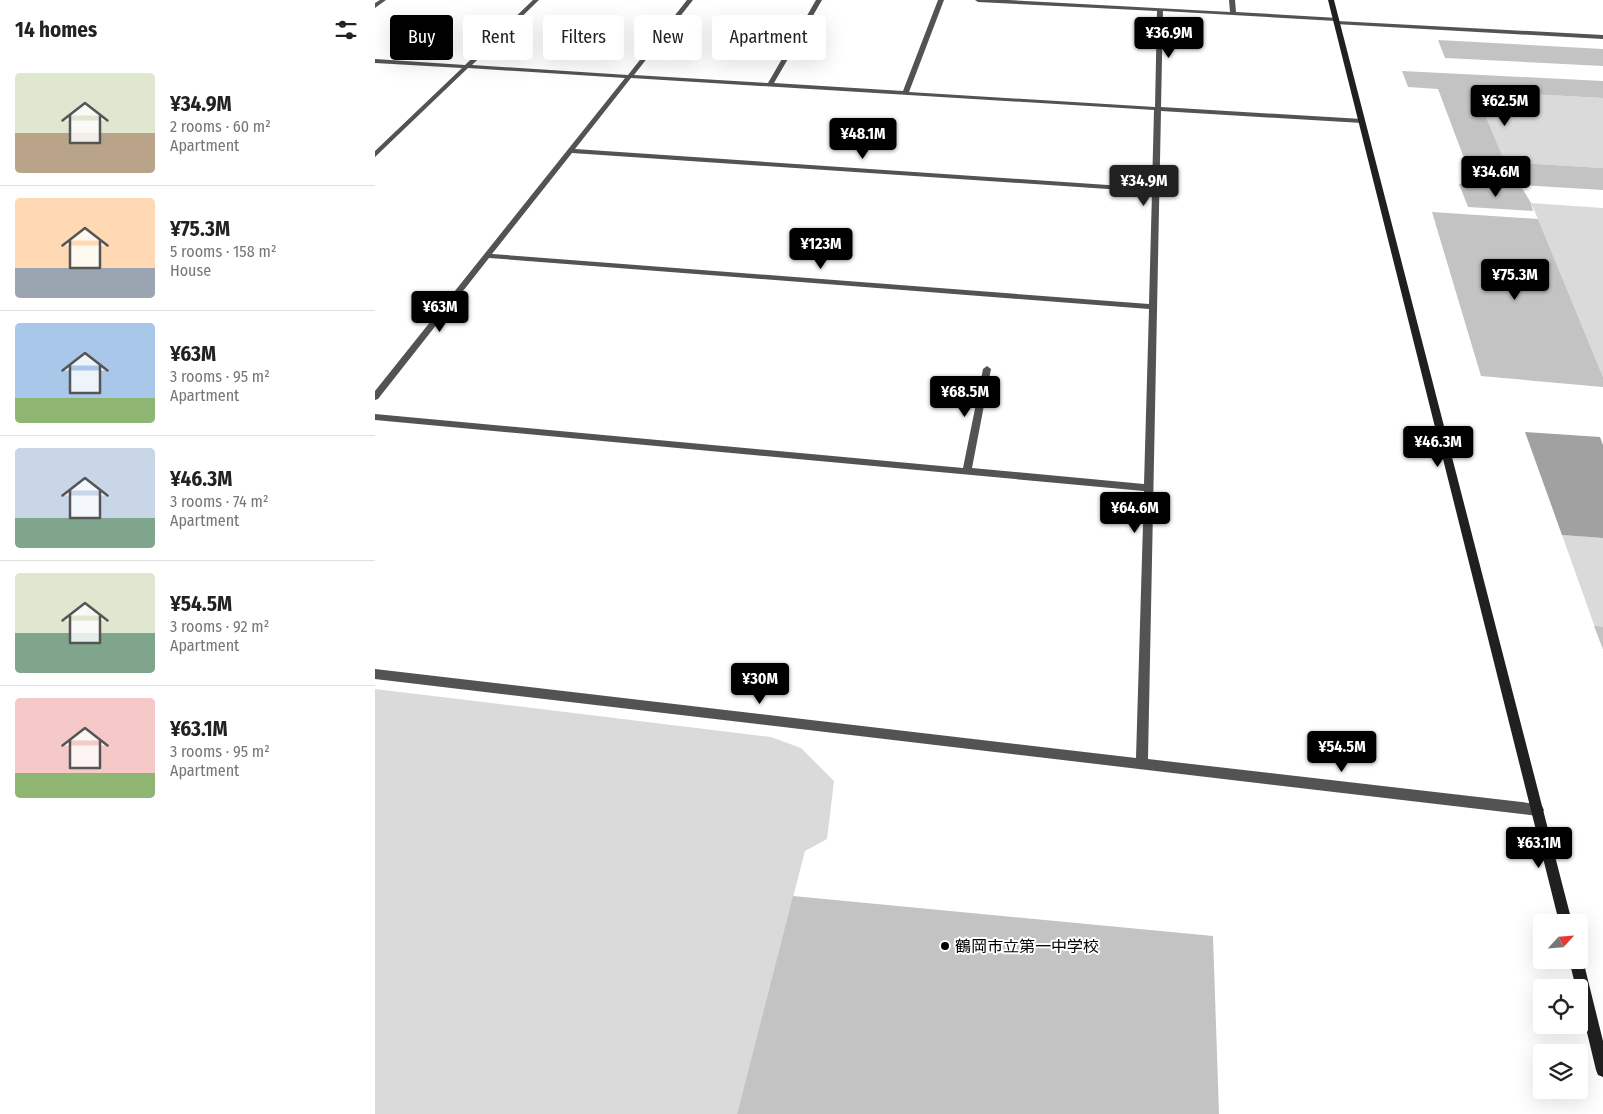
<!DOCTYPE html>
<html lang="en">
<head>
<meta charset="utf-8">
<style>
	:root { --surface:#fff; --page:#f2f2f2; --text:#222; --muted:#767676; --line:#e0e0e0; --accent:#000 }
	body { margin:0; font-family:"Fira Sans Condensed","Noto Sans JP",sans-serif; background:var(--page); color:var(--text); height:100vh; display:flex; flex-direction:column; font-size:19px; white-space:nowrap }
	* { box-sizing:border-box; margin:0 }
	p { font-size:16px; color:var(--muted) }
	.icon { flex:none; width:28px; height:28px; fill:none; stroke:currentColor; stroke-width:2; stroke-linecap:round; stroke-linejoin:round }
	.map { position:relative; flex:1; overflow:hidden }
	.side { display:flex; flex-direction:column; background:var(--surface); width:375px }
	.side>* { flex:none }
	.guide { position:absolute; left:15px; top:15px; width:475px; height:45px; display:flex; gap:10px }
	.needle { width:32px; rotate:64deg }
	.fabs { position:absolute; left:1158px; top:914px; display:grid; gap:10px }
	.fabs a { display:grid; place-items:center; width:55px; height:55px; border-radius:5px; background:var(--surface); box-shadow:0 5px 20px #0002; font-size:25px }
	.price { position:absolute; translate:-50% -42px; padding:0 11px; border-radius:5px; background:var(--accent); color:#fff; font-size:16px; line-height:32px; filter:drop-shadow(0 1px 2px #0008) }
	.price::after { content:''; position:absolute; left:50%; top:30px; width:15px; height:11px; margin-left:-8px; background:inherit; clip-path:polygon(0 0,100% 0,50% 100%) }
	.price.on { background:#222; color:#fff }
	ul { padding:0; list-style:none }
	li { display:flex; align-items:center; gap:15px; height:125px; padding:0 15px }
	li+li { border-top:1px solid var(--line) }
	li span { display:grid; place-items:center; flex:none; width:140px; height:100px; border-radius:5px; color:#555 }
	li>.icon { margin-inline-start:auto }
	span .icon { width:60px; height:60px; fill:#fffc; stroke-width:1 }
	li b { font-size:21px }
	h2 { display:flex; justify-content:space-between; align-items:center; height:60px; padding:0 15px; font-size:21px }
	.chip { padding:0 18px; border-radius:5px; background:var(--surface); box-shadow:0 5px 20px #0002; font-size:18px; line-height:45px }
	.chip.on { background:var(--accent); color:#fff }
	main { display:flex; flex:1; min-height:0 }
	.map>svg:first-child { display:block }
	.green { fill:#dadada }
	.water { fill:#a1a1a1 }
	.building { fill:#c3c3c3 }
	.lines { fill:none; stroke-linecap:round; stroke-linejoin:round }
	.street { fill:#535353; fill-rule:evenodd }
	.secondary { fill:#202020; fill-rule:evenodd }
	.poi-dot { fill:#000; stroke:#fff; stroke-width:2 }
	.labels { text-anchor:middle; stroke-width:4; stroke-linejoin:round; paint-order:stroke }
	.near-poi-label { font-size:16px; fill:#000; stroke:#fff; text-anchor:start }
</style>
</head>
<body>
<main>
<section class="side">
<h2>14 homes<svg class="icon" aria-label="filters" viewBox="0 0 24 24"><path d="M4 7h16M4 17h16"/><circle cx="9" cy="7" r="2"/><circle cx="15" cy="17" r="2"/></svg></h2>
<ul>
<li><span style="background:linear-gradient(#dfe7d0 60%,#b9a48a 0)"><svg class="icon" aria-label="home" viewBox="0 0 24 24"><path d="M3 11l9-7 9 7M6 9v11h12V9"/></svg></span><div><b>¥34.9M</b><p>2 rooms · 60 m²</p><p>Apartment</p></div></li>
<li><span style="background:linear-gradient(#ffd9b3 70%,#9aa5b1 0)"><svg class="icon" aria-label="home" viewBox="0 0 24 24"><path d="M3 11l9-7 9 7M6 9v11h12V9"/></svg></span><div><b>¥75.3M</b><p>5 rooms · 158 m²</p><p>House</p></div></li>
<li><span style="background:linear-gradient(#a9c7e8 75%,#8fb573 0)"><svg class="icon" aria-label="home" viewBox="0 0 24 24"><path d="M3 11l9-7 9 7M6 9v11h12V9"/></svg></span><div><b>¥63M</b><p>3 rooms · 95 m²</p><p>Apartment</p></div></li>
<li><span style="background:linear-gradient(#c9d6e8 70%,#7fa58c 0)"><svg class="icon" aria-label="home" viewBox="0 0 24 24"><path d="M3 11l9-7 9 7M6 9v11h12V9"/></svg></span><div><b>¥46.3M</b><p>3 rooms · 74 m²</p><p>Apartment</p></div></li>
<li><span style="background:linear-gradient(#dfe7d0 60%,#7fa58c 0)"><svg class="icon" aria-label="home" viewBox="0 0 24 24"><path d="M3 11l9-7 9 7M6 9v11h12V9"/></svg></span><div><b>¥54.5M</b><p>3 rooms · 92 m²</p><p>Apartment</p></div></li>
<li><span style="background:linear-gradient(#f6c9c9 75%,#8fb573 0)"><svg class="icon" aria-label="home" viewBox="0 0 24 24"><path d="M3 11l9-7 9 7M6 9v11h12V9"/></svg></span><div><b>¥63.1M</b><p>3 rooms · 95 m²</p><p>Apartment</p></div></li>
</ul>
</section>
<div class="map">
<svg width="1228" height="1114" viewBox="0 0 1228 1114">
	<rect width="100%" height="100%" fill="#fff"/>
	<path class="green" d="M1100,91L1228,98V168L1130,162Z
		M1156,203L1228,208V377L1163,219Z
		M1187,535L1228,538V650Z
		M0,689L396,737L426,748L459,781L452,839L430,851L362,1114H0Z"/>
	<path class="water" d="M1150,432L1225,437L1228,445V538L1187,535Z"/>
	<path class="building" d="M1063,40L1228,49V66L1070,58Z
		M1027,71L1228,81V98L1100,91L1130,162L1228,168V190L1098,182L1063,89L1033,87Z
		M1084,184L1147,188L1156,203L1158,211L1093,207Z
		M1057,212L1163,219L1228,377V387L1106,376Z
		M1219,626L1228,627V649Z
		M418,896L838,936L844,1114H362Z"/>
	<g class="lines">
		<path class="street" d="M5,0H11L0,8V3Z
			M158,0H164L97,65L253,75L312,0H318L259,75L393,83L441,0H447L399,83L528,91L563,0H569L534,92L780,107L782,11L603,2L600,0H633L855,12L854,0H860L861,12L963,18L964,19L961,21L788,11L786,107L987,119L990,121L987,123L786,111L773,759L1163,804L1167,806L1169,810L1167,814L1163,816L0,679V669L761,758L769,491L0,420V414L588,468L608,369L612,366L616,369L597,468L769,484L774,309L114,258L3,399L0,400V391L250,78L93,68L0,157V151L87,68L0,63V59L90,65ZM256,78L779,110L777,188L200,149ZM197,153L777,192L774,304L117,254Z
			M962,21L1228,35V39L960,24V22Z"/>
		<path class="secondary" d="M953,0H959L1197,922H1184Z
			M1204,954L1208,960L1228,1041V1077L1223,1075L1221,1070L1204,999V988H1201L1194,960H1204Z"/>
	</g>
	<circle class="poi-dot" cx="570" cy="946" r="5"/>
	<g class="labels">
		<g class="near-poi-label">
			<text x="580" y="952">鶴岡市立第一中学校</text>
		</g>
	</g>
</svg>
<div class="fabs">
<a><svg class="needle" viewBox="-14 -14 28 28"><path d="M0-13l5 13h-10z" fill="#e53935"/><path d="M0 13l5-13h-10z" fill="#767676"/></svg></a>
<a><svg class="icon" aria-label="locate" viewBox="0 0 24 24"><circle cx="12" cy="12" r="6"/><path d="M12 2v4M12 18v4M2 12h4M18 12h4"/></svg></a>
<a><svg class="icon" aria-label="layers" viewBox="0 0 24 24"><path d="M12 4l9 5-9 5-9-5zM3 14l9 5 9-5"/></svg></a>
</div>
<b class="price" style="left:794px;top:59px">¥36.9M</b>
<b class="price" style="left:1130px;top:127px">¥62.5M</b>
<b class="price" style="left:488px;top:160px">¥48.1M</b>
<b class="price" style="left:1121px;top:198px">¥34.6M</b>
<b class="price on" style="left:769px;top:207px">¥34.9M</b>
<b class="price" style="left:446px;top:270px">¥123M</b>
<b class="price" style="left:1140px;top:301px">¥75.3M</b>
<b class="price" style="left:65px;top:333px">¥63M</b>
<b class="price" style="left:590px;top:418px">¥68.5M</b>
<b class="price" style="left:1063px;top:468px">¥46.3M</b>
<b class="price" style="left:760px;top:534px">¥64.6M</b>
<b class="price" style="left:385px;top:705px">¥30M</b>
<b class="price" style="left:967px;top:773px">¥54.5M</b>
<b class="price" style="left:1164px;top:869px">¥63.1M</b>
<div class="guide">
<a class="chip on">Buy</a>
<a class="chip">Rent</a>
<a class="chip">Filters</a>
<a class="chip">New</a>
<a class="chip">Apartment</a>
</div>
</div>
</main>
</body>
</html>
